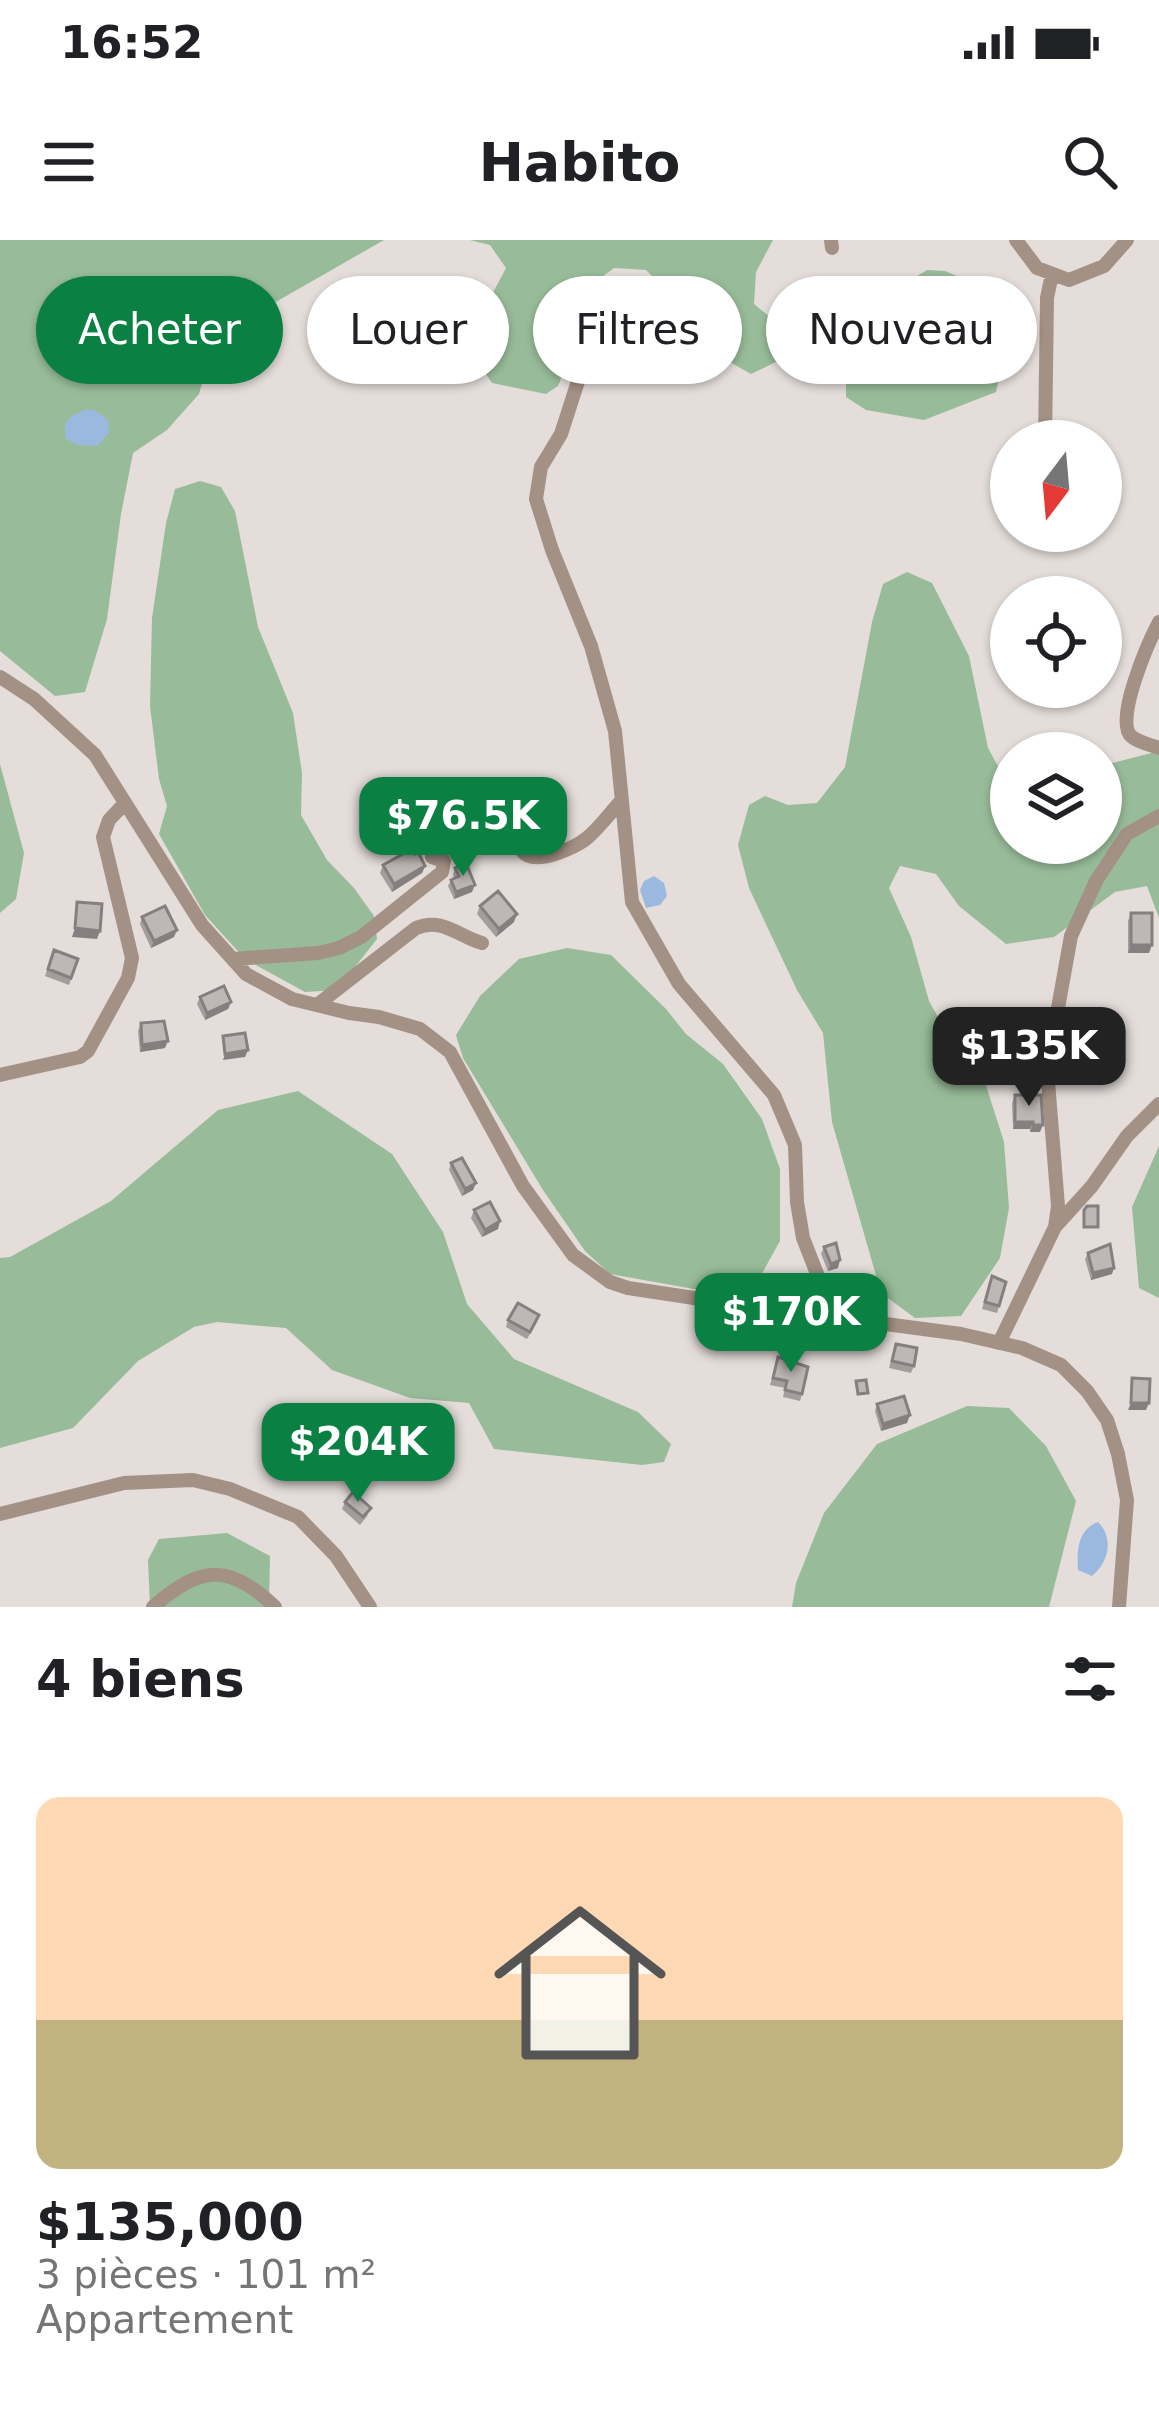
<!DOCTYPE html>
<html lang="fr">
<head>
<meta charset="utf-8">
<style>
	:root { --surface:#fff; --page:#f2f2f2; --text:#202124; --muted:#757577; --accent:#0b8043 }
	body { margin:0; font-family:"DejaVu Sans",sans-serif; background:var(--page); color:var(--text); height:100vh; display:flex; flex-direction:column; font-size:45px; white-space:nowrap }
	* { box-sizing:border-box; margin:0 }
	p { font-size:39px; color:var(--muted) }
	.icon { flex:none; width:66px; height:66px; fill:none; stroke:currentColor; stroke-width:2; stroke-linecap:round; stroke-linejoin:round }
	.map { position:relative; height:1367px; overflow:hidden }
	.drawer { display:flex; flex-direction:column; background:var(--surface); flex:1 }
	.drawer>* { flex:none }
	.banner { position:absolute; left:36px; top:36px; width:1089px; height:108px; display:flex; gap:24px }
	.needle { width:78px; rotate:196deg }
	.buttons { position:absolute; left:990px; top:180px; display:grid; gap:24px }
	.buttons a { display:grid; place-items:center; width:132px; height:132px; border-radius:50%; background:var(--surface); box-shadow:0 3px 9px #0004; font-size:60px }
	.price { position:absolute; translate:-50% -102px; padding:0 27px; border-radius:24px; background:var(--accent); color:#fff; font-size:39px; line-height:78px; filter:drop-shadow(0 3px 6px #0008) }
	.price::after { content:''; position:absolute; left:50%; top:72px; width:36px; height:27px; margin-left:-18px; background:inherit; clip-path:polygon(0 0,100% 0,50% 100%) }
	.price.active { background:#222; color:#fff }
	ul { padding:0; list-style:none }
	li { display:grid; align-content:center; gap:24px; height:636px; padding:0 36px }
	li span { display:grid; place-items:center; height:372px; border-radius:24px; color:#555 }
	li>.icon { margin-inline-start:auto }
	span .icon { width:216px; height:216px; fill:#fffc; stroke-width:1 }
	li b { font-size:51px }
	h2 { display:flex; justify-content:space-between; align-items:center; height:144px; padding:0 36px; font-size:51px }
	.chip { padding:0 42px; border-radius:54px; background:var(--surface); box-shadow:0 3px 9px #0004; font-size:42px; line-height:108px }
	.chip.active { background:var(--accent); color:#fff }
	.status { display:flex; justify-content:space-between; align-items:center; height:84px; padding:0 60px; background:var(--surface); direction:ltr }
	.status svg { height:33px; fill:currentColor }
	header { display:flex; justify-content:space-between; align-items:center; height:156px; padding:0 36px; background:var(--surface); font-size:54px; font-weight:700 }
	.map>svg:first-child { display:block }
	.forest { fill:#98bc99 }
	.water { fill:#9bb9de }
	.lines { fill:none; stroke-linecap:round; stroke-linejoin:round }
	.minor { stroke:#a49185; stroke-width:14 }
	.wall { fill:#a39d9c }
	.shaded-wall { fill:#85807f }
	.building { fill:#beb7b5; stroke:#85807f; stroke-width:3 }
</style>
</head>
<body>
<div class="status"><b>16:52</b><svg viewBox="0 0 49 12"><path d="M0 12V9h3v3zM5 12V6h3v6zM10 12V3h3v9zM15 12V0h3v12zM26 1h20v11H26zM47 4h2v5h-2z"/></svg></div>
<header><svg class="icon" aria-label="menu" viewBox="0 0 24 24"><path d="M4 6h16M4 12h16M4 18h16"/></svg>Habito<svg class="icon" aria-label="search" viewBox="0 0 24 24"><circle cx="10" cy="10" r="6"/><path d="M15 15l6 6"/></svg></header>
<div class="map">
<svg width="1159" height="1367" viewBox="0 0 1159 1367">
	<rect width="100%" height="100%" fill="#e4ddda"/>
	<path class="forest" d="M0,0H384L260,71L210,115L199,154L167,190L133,213L121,274L107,379L85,452L55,456L0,411Z
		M470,0H773L756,32L754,64L786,90L788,116L751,134L730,122L686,70L646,30L614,28L599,39L558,146L546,154L492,143L471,112L479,79L506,28L490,5Z
		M927,30L945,31L995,52L1012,76L996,152L924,180L866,170L846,157V124L851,106L891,71L901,46Z
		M200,241L221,247L235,271L258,387L293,473L302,533L301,575L327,620L354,648L374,676L377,699L337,750L305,752L245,719L205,675L159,594L167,566L159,539L150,466L152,378L166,283L175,249Z
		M907,332L932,343L969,416L988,508L1005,539L1011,541V603H1101V526L1159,511V678L1147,646L1115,652L1054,697L1006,704L959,666L936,634L900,626L889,648L911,697L929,761L949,797L983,836L1004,902L1009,968L1000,1018L961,1076L915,1078L881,1053L832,882L823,793L797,750L749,648L738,605L749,565L765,556L788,565L817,563L845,527L872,382L883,344Z
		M0,524L24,613L16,659L0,673Z
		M567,708L611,715L666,769L686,794L723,824L762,879L780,929V1001L760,1037L747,1044L705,1051L610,1034L585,1011L543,950L463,818L456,795L480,756L519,719Z
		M298,851L392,914L443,992L467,1064L514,1119L638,1172L671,1204L664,1222L642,1225L494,1209L469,1163L410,1158L332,1130L286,1088L217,1082L194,1087L138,1121L73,1188L0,1208V1018L10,1017L111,961L218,870Z
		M1159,906V1058L1139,1048L1132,967Z
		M967,1166L1009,1168L1046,1206L1076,1261L1049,1367H792L796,1343L824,1273L877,1204Z
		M227,1293L270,1316L269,1367H150L148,1320L159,1299Z"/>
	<path class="water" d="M87,169L96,171L108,180L109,193L97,206L78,205L66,199C62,178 70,177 87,169Z
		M654,636L664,643L667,656L660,665L646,668L640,650L644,641Z
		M1098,1282C1114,1298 1109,1322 1092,1336L1078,1330C1077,1311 1077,1290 1098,1282Z"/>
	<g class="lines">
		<path class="minor" d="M831,0L832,8
			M1016,0L1037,28L1069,40L1104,26L1127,0
			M639,80L602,105L581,132L561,194L541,227L536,259L552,310L591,406L615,491L632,662L679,744L774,855L795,905L797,962L803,998L834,1077
			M1045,201L1047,58L1052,34
			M1159,382C1149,401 1114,480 1131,496C1137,502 1151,505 1159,508
			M0,437L34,459L95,515L202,685L246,734L292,759L349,773L379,777L420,789L450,812L523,946L573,1015L610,1042L628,1048L727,1063L961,1094L1022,1108L1061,1125L1087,1151L1107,1180L1118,1214L1127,1260L1119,1367
			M520,581C519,590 515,603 522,611C534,627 575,608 587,598C599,588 610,573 621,561
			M233,719L318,713L339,708L361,697L442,632L444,621L432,617
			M317,765L416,688C442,677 458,696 482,703
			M0,835L80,817L88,811L128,738L132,718L103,597L109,580L125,563
			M1055,987L1092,946L1127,896L1159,864
			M999,1103L1055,987L1058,966L1047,829L1071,696L1096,641L1127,594L1159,576
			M0,1274L124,1243L193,1240L230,1249L298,1277L336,1316L370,1367
			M153,1367C199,1326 229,1322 275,1367"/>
	</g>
	<path class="wall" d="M383,625L425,626L422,633L392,652L380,633Z
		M455,628L472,652L454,659L448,646L451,640L454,638L453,635Z
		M480,666L514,682L496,697L477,674Z
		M1131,673L1149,713H1128V681Z
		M142,677L174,697L151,708L140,684Z
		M54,710L78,719L69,745L45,736Z
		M200,757L231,762L228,769L205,780L197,764Z
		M141,783L165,808L140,812L138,791Z
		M1015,855L1040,892H1030V889H1013L1012,863Z
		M451,923L476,943L473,950L462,956L449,930Z
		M474,970L498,989L482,997L471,978Z
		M824,1007L838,1028L828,1031L821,1014Z
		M1088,1013L1112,1034L1091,1040L1085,1019Z
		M992,1036L1006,1042L997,1073L982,1069Z
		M508,1080L537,1082L527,1099L506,1087Z
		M896,1104L914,1126L911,1133L889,1128Z
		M778,1117L802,1154L800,1161L783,1157L785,1148L770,1145Z
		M877,1164L907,1183L881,1191L875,1171Z
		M345,1262L368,1275L360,1285L342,1269Z"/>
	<path class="shaded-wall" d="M425,626L422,633L392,652L394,644Z
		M475,645L472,652L454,659L456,652Z
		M517,674L514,682L496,697L499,689Z
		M75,688L100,691L97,699L72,697Z
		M177,690L174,697L151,708L154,701Z
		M1131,705H1152L1149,713H1128Z
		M231,762L228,769L205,780L207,773Z
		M168,801L165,808L140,812L142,805Z
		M248,810L245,817L223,820L225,814Z
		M1015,882H1033L1030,889H1013Z
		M1033,885H1043L1040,892H1030Z
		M476,943L473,950L462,956L465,949Z
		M500,981L498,989L482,997L485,990Z
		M840,1020L838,1028L828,1031L831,1024Z
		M1114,1028L1112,1034L1091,1040L1093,1033Z
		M1131,1163H1149L1146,1170H1128Z
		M910,1175L907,1183L881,1191L883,1184Z"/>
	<path class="building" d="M412,609L415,614L418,612L425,626L394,644L383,625Z
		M466,623L475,645L456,652L451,640L459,636L455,628Z
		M498,651L517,674L499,689L480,666Z
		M77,662L102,664L100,691L75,688Z
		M165,666L177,690L154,701L142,677Z
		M1131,673H1152V705H1131Z
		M54,710L78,719L71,738L48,729Z
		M224,746L231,762L207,773L200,757Z
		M164,781L168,801L142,805L141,783Z
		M245,793L248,810L225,814L223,796Z
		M1015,855H1041L1043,885H1033V882H1015Z
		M462,918L476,943L465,949L451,923Z
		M490,962L500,981L485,990L474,970Z
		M1087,966H1098V987H1084V970Z
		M836,1003L840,1020L831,1024L824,1007Z
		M1110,1004L1114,1028L1093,1033L1088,1013Z
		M992,1036L1006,1042L999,1066L985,1062Z
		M518,1063L539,1075L530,1092L508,1080Z
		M896,1104L917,1108L914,1126L892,1121Z
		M778,1117L808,1127L802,1154L785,1150L787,1141L773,1138Z
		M1132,1138L1150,1139L1149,1163H1131Z
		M866,1140L868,1153L858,1154L856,1141Z
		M904,1156L910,1175L883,1184L877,1164Z
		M353,1252L371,1268L363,1277L345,1262Z"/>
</svg>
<div class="buttons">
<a><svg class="needle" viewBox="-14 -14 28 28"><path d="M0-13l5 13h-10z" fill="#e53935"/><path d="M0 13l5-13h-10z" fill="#757577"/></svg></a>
<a><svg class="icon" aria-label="locate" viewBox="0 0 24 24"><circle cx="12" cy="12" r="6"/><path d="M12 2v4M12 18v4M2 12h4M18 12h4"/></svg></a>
<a><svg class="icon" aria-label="layers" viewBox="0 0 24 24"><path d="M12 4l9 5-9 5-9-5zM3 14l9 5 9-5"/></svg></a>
</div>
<b class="price" style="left:463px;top:639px">$76.5K</b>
<b class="price active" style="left:1029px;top:869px">$135K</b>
<b class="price" style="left:791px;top:1135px">$170K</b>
<b class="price" style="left:358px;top:1265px">$204K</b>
<div class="banner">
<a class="chip active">Acheter</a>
<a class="chip">Louer</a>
<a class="chip">Filtres</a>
<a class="chip">Nouveau</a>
</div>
</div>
<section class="drawer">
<h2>4 biens<svg class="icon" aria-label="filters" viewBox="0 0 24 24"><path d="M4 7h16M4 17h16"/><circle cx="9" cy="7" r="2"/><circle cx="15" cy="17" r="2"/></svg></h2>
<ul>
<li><span style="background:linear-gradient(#ffd9b3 60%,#c2b280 0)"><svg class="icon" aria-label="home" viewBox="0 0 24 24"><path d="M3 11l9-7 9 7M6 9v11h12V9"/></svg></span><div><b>$135,000</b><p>3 pièces · 101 m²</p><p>Appartement</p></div></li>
</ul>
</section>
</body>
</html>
